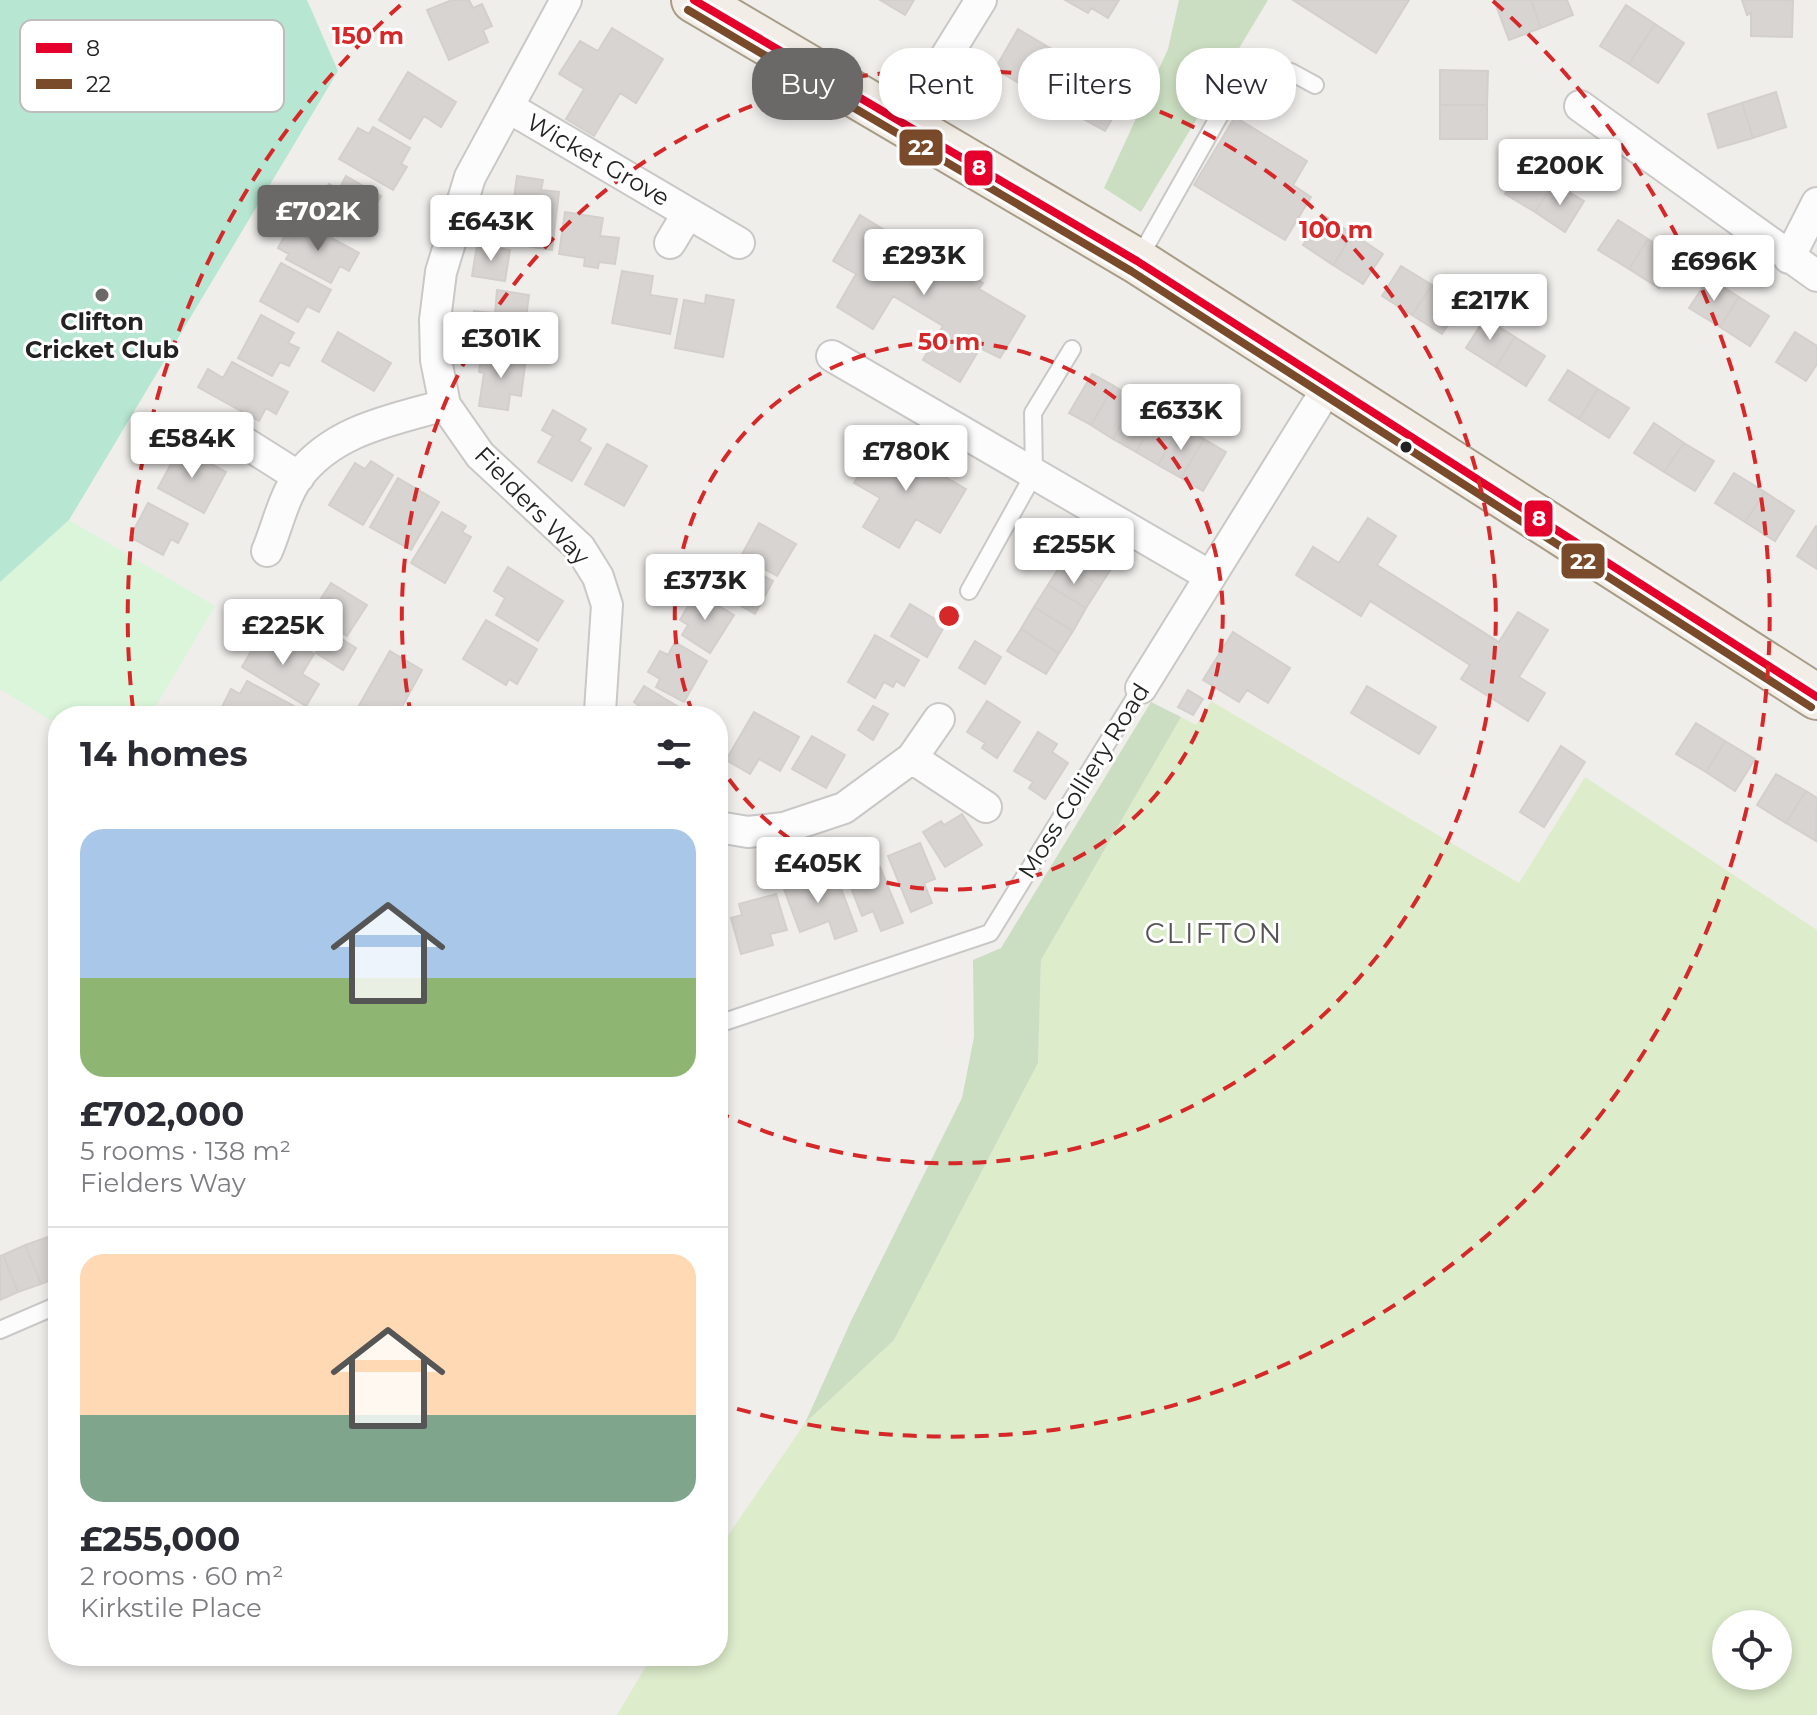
<!DOCTYPE html>
<html lang="en">
<head>
<meta charset="utf-8">
<style>
	:root { --surface:#fff; --page:#f7f7f7; --text:#2b2b33; --muted:#7c7c81; --line:#e1e1e2; --accent:#6a6968 }
	body { margin:0; font-family:Montserrat,sans-serif; background:var(--page); color:var(--text); height:100vh; display:flex; flex-direction:column; font-size:30px; white-space:nowrap }
	* { box-sizing:border-box; margin:0 }
	p { font-size:26px; color:var(--muted) }
	.icon { flex:none; width:44px; height:44px; fill:none; stroke:currentColor; stroke-width:2; stroke-linecap:round; stroke-linejoin:round }
	.map { position:relative; flex:1; overflow:hidden }
	.details { position:absolute; left:48px; top:706px; width:680px; height:960px; display:flex; flex-direction:column; background:var(--surface); border-radius:32px; box-shadow:0 4px 12px #0003 }
	.details>* { flex:none }
	.hud { position:absolute; left:752px; top:48px; width:760px; height:72px; display:flex; gap:16px }
	.controls { position:absolute; left:1712px; top:1610px; display:grid; gap:16px }
	.controls a { display:grid; place-items:center; width:80px; height:80px; border-radius:50%; background:var(--surface); box-shadow:0 4px 12px #0003; font-size:40px }
	.price { position:absolute; translate:-50% -68px; padding:0 18px; border-radius:8px; background:#fff; color:#222; font-size:26px; line-height:52px; filter:drop-shadow(0 2px 4px #0008) }
	.price::after { content:''; position:absolute; left:50%; top:48px; width:24px; height:18px; margin-left:-12px; background:inherit; clip-path:polygon(0 0,100% 0,50% 100%) }
	.price.active { background:var(--accent); color:#fff }
	ul { padding:0; list-style:none }
	li { display:grid; align-content:center; gap:16px; height:424px; padding:0 32px }
	li+li { border-top:2px solid var(--line) }
	li span { display:grid; place-items:center; height:248px; border-radius:24px; color:#555 }
	li>.icon { margin-inline-start:auto }
	span .icon { width:144px; height:144px; fill:#fffc; stroke-width:1 }
	li b { font-size:34px }
	h2 { display:flex; justify-content:space-between; align-items:center; height:96px; padding:0 32px; font-size:34px }
	.chip { padding:0 28px; border-radius:32px; background:var(--surface); box-shadow:0 4px 12px #0003; font-size:28px; line-height:72px }
	.chip.active { background:var(--accent); color:#fff }
	.map>svg:first-child { display:block }
	.grass { fill:#ddeccb; fill-rule:evenodd }
	.forest { fill:#cbdec1 }
	.park { fill:#daf5da }
	.pitch { fill:#b7e6d2 }
	.building { fill:#d7d4d2; stroke:#d3d0cc; stroke-width:2 }
	.lines { fill:none; stroke-linecap:round; stroke-linejoin:round }
	.lane-casing { stroke:#c9c8c7; stroke-width:20 }
	.street-casing { stroke:#c9c8c7; stroke-width:34 }
	.primary-casing { stroke:#a79c86; stroke-width:48 }
	.lane { stroke:#fdfcfc; stroke-width:16 }
	.street { stroke:#fdfcfc; stroke-width:30 }
	.primary { stroke:#f3ede7; stroke-width:44 }
	.bus-1-casing { stroke:#fff; stroke-width:14 }
	.bus-2-casing { stroke:#fff; stroke-width:14 }
	.bus-1 { stroke:#e4002b; stroke-width:8 }
	.bus-2 { stroke:#7a4b2a; stroke-width:8 }
	.ring { fill:none; stroke:#d62828; stroke-width:4; stroke-dasharray:14 10 }
	.poi-dot { fill:#6a6968; stroke:#fff; stroke-width:3 }
	.bus-dot { fill:#222; stroke:#fff; stroke-width:3 }
	.labels { text-anchor:middle; stroke-width:6; stroke-linejoin:round; paint-order:stroke }
	.street-label { font-size:24px; fill:#222; stroke:#fff }
	.poi-label { font-size:24px; font-weight:bold; fill:#222; stroke:#fff }
	.quarter-label { font-size:28px; letter-spacing:2px; fill:#555; stroke:#fff }
	.key { fill:#fff; stroke:#bdbdbd; stroke-width:2 }
	.key-label { font-size:22px; fill:#222 }
	.centre { fill:#d62828; stroke:#fff; stroke-width:4 }
	.ring-label { font-size:24px; text-anchor:middle; font-weight:bold; fill:#d62828; stroke:#fff; stroke-width:6; stroke-linejoin:round; paint-order:stroke }
	.line-badge { stroke:#fff; stroke-width:3 }
	.badge-label { font-size:22px; text-anchor:middle; font-weight:bold; fill:#fff }
</style>
</head>
<body>
<div class="map">
<svg width="1817" height="1715" viewBox="0 0 1817 1715">
	<rect width="100%" height="100%" fill="#f0eeeb"/>
	<path class="grass" d="M1211,701L1519,883L1585,777L1817,930V1715H617L652,1656H718V1550L805,1423L894,1340L1038,1063L1041,960L1181,717L1196,725ZM1726,1624H1778V1676H1726Z"/>
	<path class="forest" d="M1179,0H1268L1141,212L1104,188L1168,49Z
		M1151,702L1181,717L1041,960L1038,1063L894,1340L805,1423L851,1321L962,1098L974,1037L973,960L1001,948Z"/>
	<path class="park" d="M69,520L215,606L150,716H58V725L0,689V582Z"/>
	<path class="pitch" d="M0,0H307L338,71L69,520L0,582Z"/>
	<path class="building" d="M452,0H469L473,8L482,4L492,26L483,30L488,42L449,60L427,10Z
		M880,0H914L905,15Z
		M1065,0H1119L1108,18L1091,8L1088,13Z
		M1293,0H1409L1376,53Z
		M1494,0H1531L1541,28L1509,40Z
		M1531,0H1567L1573,15L1541,28Z
		M1742,0H1793L1792,37L1751,36V13L1747,15Z
		M1626,5L1655,24L1629,64L1600,46Z
		M1655,24L1684,43L1658,83L1629,64Z
		M612,28L663,59L636,103L620,93L594,136L566,119L584,89L559,74L580,41L598,51Z
		M1018,29L1045,45L1022,85L995,69Z
		M1045,45L1073,61L1049,100L1022,85Z
		M1118,68L1136,78L1105,131L1078,116L1100,78L1109,84Z
		M1440,70L1488,71L1487,105H1440Z
		M408,72L456,102L441,127L424,116L410,139L379,120Z
		M1776,92L1786,127L1753,138L1742,103Z
		M1742,103L1753,138L1718,148L1708,114Z
		M1440,105H1487V139H1440Z
		M1235,117L1307,161L1293,185L1311,197L1285,240L1194,185Z
		M373,127L410,148L401,164L407,167L393,190L339,159L358,128L369,134Z
		M1524,163L1554,183L1535,212L1505,194Z
		M346,176L381,196L361,231L348,223L343,234L311,216L329,184L339,190Z
		M517,176L543,180L541,190L559,192L552,250L508,243Z
		M1554,183L1584,201L1565,232L1535,212Z
		M565,212L603,218L600,236L619,238L615,264L599,262L598,268L584,266L585,258L559,254Z
		M860,215L906,243L910,237L936,253L929,265L950,277L956,267L983,283L979,289L1025,316L1000,358L980,348L960,382L923,360L943,326L893,296L873,329L837,307L856,274L833,261Z
		M1323,215L1353,234L1333,265L1303,245Z
		M1618,220L1648,239L1629,269L1598,250Z
		M304,223L359,253L349,271L340,266L331,283L286,259L289,254L278,248L286,233L295,239Z
		M1353,234L1383,254L1363,284L1333,265Z
		M1648,239L1678,257L1659,288L1629,269Z
		M477,245L510,250L505,281L472,276Z
		M281,263L331,290L319,312L307,306L298,322L260,301Z
		M1401,266L1432,285L1412,315L1382,296Z
		M622,271L653,276L650,295L677,299L670,334L612,323Z
		M1709,278L1739,297L1720,327L1689,308Z
		M1432,285L1462,304L1442,334L1412,315Z
		M497,290L529,295L522,347L470,340L474,311L495,313Z
		M706,295L734,300L723,357L675,348L684,300L705,304Z
		M1739,297L1769,316L1750,346L1720,327Z
		M261,315L294,333L288,343L299,348L289,366L280,362L272,376L238,358Z
		M1485,318L1515,337L1496,367L1466,348Z
		M338,332L391,363L374,391L322,361Z
		M1795,332L1817,346V364L1806,381L1776,362Z
		M1515,337L1545,356L1526,386L1496,367Z
		M481,353L526,358L521,396L510,394L508,410L479,406L484,373L479,372Z
		M232,362L288,392L276,414L266,408L259,421L198,387L208,369L223,378Z
		M1568,370L1598,389L1579,419L1549,400Z
		M1092,374L1114,386L1091,425L1069,413Z
		M1114,386L1136,400L1113,439L1091,425Z
		M1598,389L1629,408L1609,438L1579,419Z
		M1136,400L1159,413L1136,452L1113,439Z
		M553,410L586,429L579,441L591,448L572,481L538,462L553,436L542,430Z
		M1159,413L1181,426L1158,465L1136,452Z
		M1654,423L1684,443L1664,472L1634,453Z
		M1181,426L1204,439L1181,478L1158,465Z
		M1204,439L1226,452L1203,491L1181,478Z
		M897,440L924,456L920,462L966,489L940,533L916,519L899,548L863,527L880,498L854,483L877,446L889,453Z
		M1684,443L1714,461L1695,491L1664,472Z
		M607,444L647,466L624,506L585,484Z
		M180,447L226,472L204,513L158,488Z
		M371,461L393,475L363,525L329,505L355,463L365,469Z
		M1734,473L1765,492L1745,522L1715,503Z
		M398,478L439,502L411,550L370,527Z
		M1765,492L1794,511L1775,541L1745,522Z
		M148,503L188,524L178,543L171,539L163,555L130,537Z
		M442,512L466,526L462,532L471,537L445,583L411,563Z
		M1368,518L1396,536L1377,565L1499,642L1518,612L1548,630L1519,677L1545,693L1528,721L1461,679L1470,665L1370,601L1361,616L1296,575L1313,547L1339,563Z
		M759,523L796,544L777,576L741,556Z
		M1816,526H1817V569L1797,556Z
		M1075,541L1114,564L1100,586L1062,563Z
		M737,561L773,581L755,614L718,593Z
		M1062,563L1100,586L1086,608L1048,585Z
		M508,567L563,601L538,641L496,615L505,598L494,591Z
		M331,583L367,605L347,636L311,614Z
		M1048,585L1086,608L1073,631L1034,607Z
		M696,592L734,615L710,653L682,635L688,625L680,620Z
		M910,604L945,625L927,657L891,636Z
		M1034,607L1073,631L1059,653L1021,629Z
		M486,620L537,649L517,684L509,679L506,685L463,659Z
		M274,629L314,654L302,674L319,684L306,706L242,667L256,643L263,647Z
		M1021,629L1059,653L1046,674L1007,651Z
		M329,631L356,648L343,670L316,653Z
		M1233,632L1290,668L1268,703L1247,690L1239,702L1203,680Z
		M875,635L919,660L904,686L896,681L893,687L884,682L875,698L848,682Z
		M975,641L1001,657L985,684L959,668Z
		M675,642L707,661L684,702L656,687L660,679L648,672L660,651L668,655Z
		M390,651L422,670L397,716H353Z
		M247,681L303,711L300,716H227L228,713L221,709L231,689L240,694Z
		M644,686L682,709L678,716H632L639,706L634,702Z
		M1367,686L1436,727L1419,754L1351,713Z
		M1188,690L1203,699L1193,715L1178,707Z
		M987,701L1020,722L997,758L982,748L985,743L967,732Z
		M873,706L888,714L873,740L858,730Z
		M754,712L799,737L780,771L759,759L750,774L726,760Z
		M1696,723L1725,741L1706,772L1676,754Z
		M1038,732L1057,744L1052,752L1068,763L1045,799L1029,788L1033,782L1014,771Z
		M812,736L845,755L826,788L792,769Z
		M1725,741L1755,759L1735,791L1706,772Z
		M1561,746L1585,762L1544,827L1520,812Z
		M1776,774L1806,791L1786,823L1757,805Z
		M1806,791L1817,798L1816,841L1786,823Z
		M962,814L982,845L945,867L923,832L941,821L944,825Z
		M920,843L935,879L924,883L932,903L911,912L888,856Z
		M880,867L903,923L881,931L873,911L862,916L848,880Z
		M810,871L817,891L839,883L857,931L835,939L829,921L800,932L781,881Z
		M776,894L787,930L770,934L773,945L741,954L731,918L742,915L739,904Z
		M48,1237L58,1262V1277L41,1284L25,1245Z
		M25,1245L41,1284L18,1292L3,1255Z
		M3,1255L18,1292L0,1300V1256Z"/>
	<g class="lines">
		<g class="lane-casing">
			<path id="lane" d="M1138,260L1243,74L1291,72L1315,85
				M969,591L1034,474L1033,413L1072,349
				M718,1024L990,933L1141,688
				M0,1330L58,1305"/>
		</g>
		<g class="street-casing">
			<path id="street" d="M566,0L470,177L441,272L435,320L436,360L445,405L480,455L580,548L598,577L607,605L600,711L602,716
				M1580,106L1817,276
				M508,107L739,243
				M904,124L981,0
				M670,243L688,213
				M1789,258L1817,203
				M832,356L1210,576
				M239,439L299,477
				M267,551C277,528 283,498 298,477C333,430 392,420 445,405
				M1141,688L1330,384
				M912,758L986,807
				M718,827L748,832L784,828L844,808L912,758L939,719"/>
		</g>
		<g class="primary-casing">
			<path id="primary" d="M694,0L1137,261L1817,697"/>
		</g>
		<use href="#lane" class="lane"/>
		<use href="#street" class="street"/>
		<use href="#primary" class="primary"/>
		<g class="bus-1-casing">
			<path id="bus-1" d="M694,0L1137,261L1817,697"/>
		</g>
		<g class="bus-2-casing">
			<path id="bus-2" d="M688,10L1131,271L1811,707"/>
		</g>
		<use href="#bus-1" class="bus-1"/>
		<use href="#bus-2" class="bus-2"/>
	</g>
	<g class="ring">
		<path d="M693 714A274 274 0 1 1 719 765"/>
		<path d="M411 716A547 547 0 1 1 722 1114"/>
		<path d="M133 709A821 821 0 0 1 405 1M1493 1A821 821 0 0 1 723 1405"/>
	</g>
	<circle class="poi-dot" cx="102" cy="295" r="8"/>
	<circle class="bus-dot" cx="1406" cy="447" r="7"/>
	<g class="labels">
		<g class="street-label">
			<text transform="translate(598 160) rotate(30)" y="8">Wicket Grove</text>
			<text transform="translate(532 506) rotate(46)" y="8">Fielders Way</text>
			<text transform="translate(1084 781) rotate(-58)" y="8">Moss Colliery Road</text>
		</g>
		<g class="poi-label">
			<text x="102" y="330">Clifton<tspan x="102" dy="28">Cricket Club</tspan></text>
		</g>
		<g class="quarter-label">
			<text x="1214" y="943">CLIFTON</text>
		</g>
	</g>
	<rect x="20" y="20" width="264" height="92" rx="12" class="key"/>
	<rect x="36" y="43" width="36" height="10" fill="#e4002b"/>
	<rect x="36" y="79" width="36" height="10" fill="#7a4b2a"/>
	<g class="key-label">
		<text x="86" y="56">8</text>
		<text x="86" y="92">22</text>
	</g>
	<circle cx="949" cy="616" r="12" class="centre"/>
	<g class="ring-label">
		<text x="368" y="44">150 m</text>
		<text x="1336" y="238">100 m</text>
		<text x="949" y="350">50 m</text>
	</g>
	<g class="line-badge">
		<rect x="898" y="128" width="46" height="39" rx="8" fill="#7a4b2a"/>
		<rect x="963" y="149" width="31" height="38" rx="8" fill="#e4002b"/>
		<rect x="1523" y="499" width="31" height="39" rx="8" fill="#e4002b"/>
		<rect x="1560" y="542" width="46" height="38" rx="8" fill="#7a4b2a"/>
	</g>
	<g class="badge-label">
		<text x="921" y="155">22</text>
		<text x="979" y="175">8</text>
		<text x="1539" y="526">8</text>
		<text x="1583" y="569">22</text>
	</g>
</svg>
<div class="controls">
<a><svg class="icon" aria-label="locate" viewBox="0 0 24 24"><circle cx="12" cy="12" r="6"/><path d="M12 2v4M12 18v4M2 12h4M18 12h4"/></svg></a>
</div>
<b class="price" style="left:1560px;top:207px">£200K</b>
<b class="price active" style="left:318px;top:253px">£702K</b>
<b class="price" style="left:491px;top:263px">£643K</b>
<b class="price" style="left:924px;top:297px">£293K</b>
<b class="price" style="left:1714px;top:303px">£696K</b>
<b class="price" style="left:1490px;top:342px">£217K</b>
<b class="price" style="left:501px;top:380px">£301K</b>
<b class="price" style="left:1181px;top:452px">£633K</b>
<b class="price" style="left:192px;top:480px">£584K</b>
<b class="price" style="left:906px;top:493px">£780K</b>
<b class="price" style="left:1074px;top:586px">£255K</b>
<b class="price" style="left:705px;top:622px">£373K</b>
<b class="price" style="left:283px;top:667px">£225K</b>
<b class="price" style="left:818px;top:905px">£405K</b>
<div class="hud">
<a class="chip active">Buy</a>
<a class="chip">Rent</a>
<a class="chip">Filters</a>
<a class="chip">New</a>
</div>
<section class="details">
<h2>14 homes<svg class="icon" aria-label="filters" viewBox="0 0 24 24"><path d="M4 7h16M4 17h16"/><circle cx="9" cy="7" r="2"/><circle cx="15" cy="17" r="2"/></svg></h2>
<ul>
<li><span style="background:linear-gradient(#a9c7e8 60%,#8fb573 0)"><svg class="icon" aria-label="home" viewBox="0 0 24 24"><path d="M3 11l9-7 9 7M6 9v11h12V9"/></svg></span><div><b>£702,000</b><p>5 rooms · 138 m²</p><p>Fielders Way</p></div></li>
<li><span style="background:linear-gradient(#ffd9b3 65%,#7fa58c 0)"><svg class="icon" aria-label="home" viewBox="0 0 24 24"><path d="M3 11l9-7 9 7M6 9v11h12V9"/></svg></span><div><b>£255,000</b><p>2 rooms · 60 m²</p><p>Kirkstile Place</p></div></li>
</ul>
</section>
</div>
</body>
</html>
